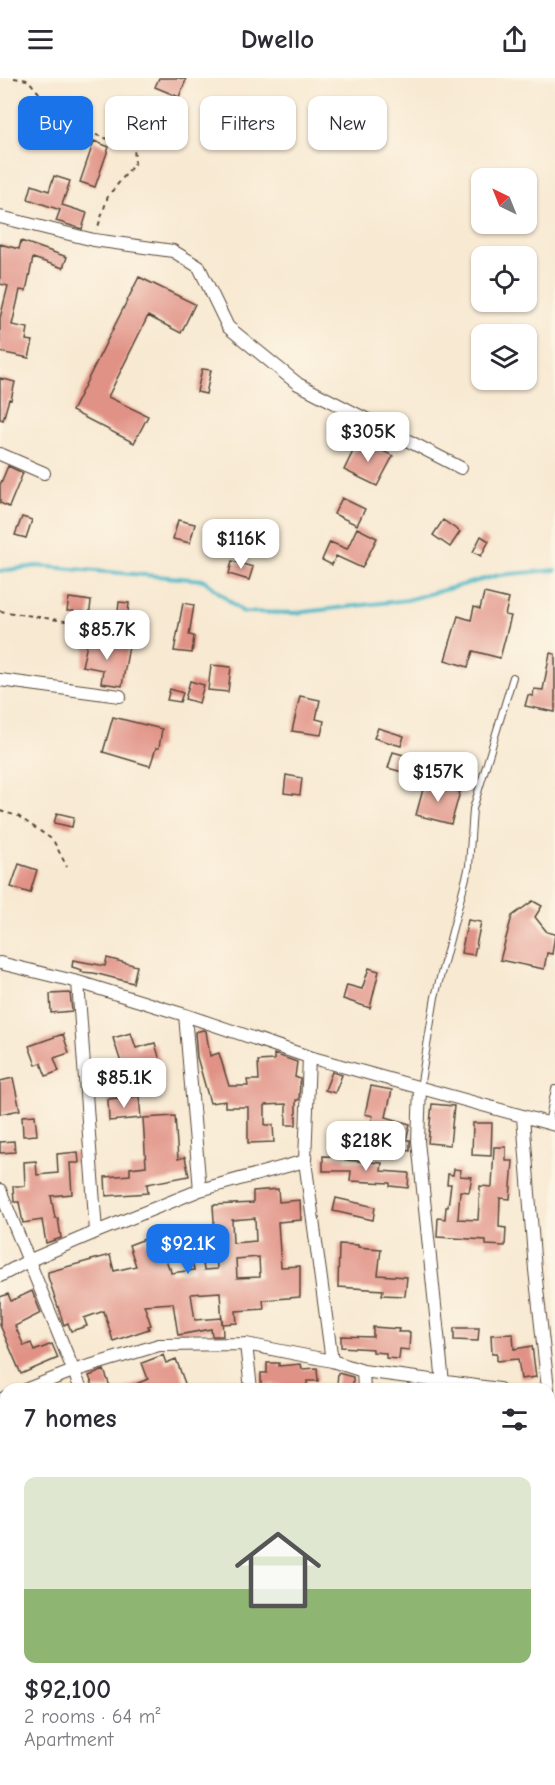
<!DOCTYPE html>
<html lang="en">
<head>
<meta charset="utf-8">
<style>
	:root { --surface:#fff; --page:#f2f2f3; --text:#2b2b33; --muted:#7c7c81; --accent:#1a73e8 }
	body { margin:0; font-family:"Comic Neue",sans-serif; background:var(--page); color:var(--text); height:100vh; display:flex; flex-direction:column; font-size:22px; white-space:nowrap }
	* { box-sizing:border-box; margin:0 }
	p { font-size:20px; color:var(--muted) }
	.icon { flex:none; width:33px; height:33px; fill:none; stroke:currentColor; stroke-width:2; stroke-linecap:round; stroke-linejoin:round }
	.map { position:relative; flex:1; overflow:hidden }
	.side { position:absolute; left:0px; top:1305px; width:555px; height:402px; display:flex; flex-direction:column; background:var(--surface); border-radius:18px 18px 0 0; box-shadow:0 2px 4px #0004 }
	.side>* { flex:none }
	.banner { position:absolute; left:18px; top:18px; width:519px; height:54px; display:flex; gap:12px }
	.needle { width:39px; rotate:317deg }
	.buttons { position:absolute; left:471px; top:90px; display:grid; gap:12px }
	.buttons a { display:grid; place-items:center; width:66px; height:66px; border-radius:12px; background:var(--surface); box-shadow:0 2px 4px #0004; font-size:30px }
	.price { position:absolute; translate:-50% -51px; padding:0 14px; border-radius:12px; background:#fff; color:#222; font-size:20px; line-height:39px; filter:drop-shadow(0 2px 3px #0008) }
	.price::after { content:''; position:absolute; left:50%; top:36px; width:18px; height:14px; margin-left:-9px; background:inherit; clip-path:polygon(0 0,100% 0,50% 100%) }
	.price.current { background:var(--accent); color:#fff }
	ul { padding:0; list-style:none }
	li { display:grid; align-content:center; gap:12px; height:318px; padding:0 24px }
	li span { display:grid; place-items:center; height:186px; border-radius:12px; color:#555 }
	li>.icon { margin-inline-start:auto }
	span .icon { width:108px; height:108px; fill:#fffc; stroke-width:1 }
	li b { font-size:26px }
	h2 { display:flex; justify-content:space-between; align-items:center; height:72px; padding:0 24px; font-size:26px }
	.chip { padding:0 21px; border-radius:12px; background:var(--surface); box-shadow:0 2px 4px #0004; font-size:21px; line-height:54px }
	.chip.current { background:var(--accent); color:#fff }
	header { display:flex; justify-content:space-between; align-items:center; height:78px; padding:0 24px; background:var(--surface); font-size:27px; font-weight:800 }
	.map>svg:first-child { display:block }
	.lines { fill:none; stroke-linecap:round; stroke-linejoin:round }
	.stream { stroke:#4cb8c7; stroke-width:4 }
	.building { fill:#e19286; fill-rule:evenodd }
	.service-casing { stroke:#574739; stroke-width:8 }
	.minor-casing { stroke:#574739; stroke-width:14 }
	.path { stroke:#574739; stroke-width:2; stroke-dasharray:4.5 4.5; stroke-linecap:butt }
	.service { stroke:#fff; stroke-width:6 }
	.minor { stroke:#fff; stroke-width:12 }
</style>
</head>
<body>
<header><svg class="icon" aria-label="menu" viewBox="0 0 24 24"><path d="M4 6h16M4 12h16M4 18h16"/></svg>Dwello<svg class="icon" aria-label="share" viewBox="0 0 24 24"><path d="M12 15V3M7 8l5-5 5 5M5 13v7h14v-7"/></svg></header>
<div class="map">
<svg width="555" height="1707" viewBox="0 0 555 1707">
	<rect width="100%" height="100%" fill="#fcf5e5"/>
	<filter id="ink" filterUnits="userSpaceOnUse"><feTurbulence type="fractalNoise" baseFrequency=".0167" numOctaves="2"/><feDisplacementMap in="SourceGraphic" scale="12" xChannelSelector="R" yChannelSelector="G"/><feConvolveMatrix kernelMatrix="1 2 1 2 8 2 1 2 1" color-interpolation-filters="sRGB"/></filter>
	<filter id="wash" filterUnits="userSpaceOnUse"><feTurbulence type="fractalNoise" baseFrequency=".008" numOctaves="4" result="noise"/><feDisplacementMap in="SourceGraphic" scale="24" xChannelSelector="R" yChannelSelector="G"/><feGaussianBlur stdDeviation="1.35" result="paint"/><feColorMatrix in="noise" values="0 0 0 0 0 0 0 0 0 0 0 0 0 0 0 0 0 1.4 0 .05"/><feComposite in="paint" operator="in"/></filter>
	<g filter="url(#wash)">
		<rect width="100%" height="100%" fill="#f8e9d2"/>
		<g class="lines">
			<path class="stream" d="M0,493L37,488L204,502L243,534L295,535L407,522L499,497L555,492"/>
		</g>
		<g id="blocks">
			<path class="building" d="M159,0H180L186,2L179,19L155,9Z
				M94,63L109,69L95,109L80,104Z
				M54,98L70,103L62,127L87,135L82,151L56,143L60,132L28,121L32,107L49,113Z
				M21,163L67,179L63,190L33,180L26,213L20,212L12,247L28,250L26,262L33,263L29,280L0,274V240L8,208L0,206V166L19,171Z
				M139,199L195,226L181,255L148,238L108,319L148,338L134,365L72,333Z
				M202,291L211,292L206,316L197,314Z
				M0,300L15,304L11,322L9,321L3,342L0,341Z
				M359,361L393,378L377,408L344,392Z
				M8,388L23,395L9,429L0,425V407Z
				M342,420L365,431L357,447L334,436Z
				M22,439L32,442L26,460L15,457Z
				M178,442L195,446L190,465L173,461Z
				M443,442L460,454L450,469L433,457Z
				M357,450L377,460L362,490L336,478L332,487L322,482L330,464L347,471Z
				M481,458L489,463L481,478L473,474Z
				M232,483L253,489L249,502L229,496Z
				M484,515L509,521L505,537L511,538L500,580L473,573L468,589L445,582L458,538L471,542L474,529L480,531Z
				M69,520L91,523L89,541L73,539L74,533H67Z
				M119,524L129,525L127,544H117Z
				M183,525L194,527L189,557L194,558L192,575L174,573Z
				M88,562L129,568L122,608L101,605L103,592L82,588Z
				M550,575L555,576V634L525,628L528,617L533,618L534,611L543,612Z
				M211,587L231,589L228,614L208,612Z
				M190,603L204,607L199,625L185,621Z
				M170,611L183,615L180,624L167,622Z
				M300,618L320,622L316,641L324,643L321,657L292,653Z
				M113,639L162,651L159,670H156L150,688L103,674Z
				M378,650L404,658L401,668L374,660Z
				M393,674L429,684L424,700L388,690Z
				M286,697L302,700L300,717L284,715Z
				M425,704L460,714L451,746L416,737Z
				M57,735L74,739L72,749L54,745Z
				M19,786L37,792L30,815L11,809Z
				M533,823L542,828L535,839L547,854L555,856L552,876L547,875L544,891L500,882L512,838Z
				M468,842L481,844L474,877L461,875Z
				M107,880L137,888L133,905L94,895L81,894L82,892L72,889L73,882L105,888Z
				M369,890L379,893L370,930L343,921L347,907L362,911Z
				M70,915L72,933L51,935L50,916Z
				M203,952L206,953L210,978L219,975L229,1008H248L247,1002H259L258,983L274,982V976L297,984L295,999L300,1001L299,1022H296V1047H286V1026L265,1027V1047H273L274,1064L248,1065V1029H225V1023L210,1025L197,979L195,954Z
				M131,955L136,970L155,965L161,986L137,992L139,996L126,1000L113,960Z
				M63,956L69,975L54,980L59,993L46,998L41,985L36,987L29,968Z
				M103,985L107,1001L98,1004L93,988Z
				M332,994L342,997L335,1015L325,1012Z
				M13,1000L20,1032L0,1036V1003Z
				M371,1008L392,1012L386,1039L410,1046L406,1062H410V1073L367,1061L373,1038L365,1036Z
				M139,1018L141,1040L109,1043L108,1021Z
				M432,1026L454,1028L450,1067L428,1065Z
				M35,1037L37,1057L23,1058L22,1038Z
				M175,1038L178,1081L185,1079L189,1098L147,1106L148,1115L106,1118L105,1099L130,1097V1090L146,1088L143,1040Z
				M473,1045H492L491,1078L472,1077Z
				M14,1063L15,1074L0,1075V1064Z
				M494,1069H506V1083H513L510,1121L500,1120L499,1149L506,1150L505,1168L486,1167V1162L437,1159L438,1140L445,1141L446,1129H448L451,1106H447L448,1096L453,1097L454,1091L461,1092L460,1098L472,1099L469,1114L460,1113L458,1141L478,1142L480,1108L492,1109Z
				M78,1074L79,1085H70L72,1116L51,1118L55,1140H58L61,1160L46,1165L42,1142L23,1145L19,1124H14L13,1108H25L24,1084L36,1083L37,1097L58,1095L57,1076Z
				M323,1078L345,1079V1082L382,1085L381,1093L409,1095L408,1110L390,1108V1105L350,1103L351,1093H323Z
				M278,1111L279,1124L300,1122L301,1142L278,1144L281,1189L300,1188V1219L263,1222L264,1231L236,1233L237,1245L222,1246L220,1214L191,1216L195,1242L222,1240L223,1258H212L211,1251L178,1257L173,1225L144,1227L151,1247L148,1248L149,1251L113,1263L104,1233L84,1240L87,1248L71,1253L68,1245L64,1247L48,1199V1194L110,1177L114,1193L136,1188L129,1167L145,1161L150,1174L162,1170L169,1190H170L171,1195L194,1192L192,1182L202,1180L204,1192L217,1191L213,1127L253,1125V1113ZM255,1140L256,1163L233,1165L232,1142ZM259,1179L260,1199L237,1200L236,1181Z
				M336,1120L375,1129L373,1142L333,1133Z
				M339,1166L358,1167V1169L381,1171L378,1197L407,1199L405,1218L382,1217L383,1212L338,1209Z
				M32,1213L41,1235L15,1248L24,1268L31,1265L34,1273L52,1266L58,1280L21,1296L0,1247V1219L8,1216L11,1223Z
				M373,1249L399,1251L398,1254H410L409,1272L400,1271L399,1281L386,1280V1275L373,1274V1271L341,1269V1258L373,1259Z
				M454,1250H479L478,1263L454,1262Z
				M513,1256L514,1271L532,1268L536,1299L521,1301L518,1281L497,1283V1275L492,1276L491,1257Z
				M163,1277L166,1285L176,1281L186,1308L177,1311H124L148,1301L142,1285Z
				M267,1285H279V1288L301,1286L302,1291L317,1290L318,1303H307V1311H281V1307L261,1306V1295H267Z
				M104,1292L111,1311H94L89,1298Z
				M338,1295L353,1299V1307H337Z"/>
		</g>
	</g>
	<g filter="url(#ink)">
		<use href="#blocks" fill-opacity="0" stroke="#574739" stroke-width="1.5"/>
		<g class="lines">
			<g class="service-casing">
				<path id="service" d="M420,1010L435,919L469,788L473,731L513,599
					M548,1045L555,1011"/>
			</g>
			<g class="minor-casing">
				<path id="minor" d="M0,139L94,162L173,173L199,189L228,249L298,306L461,390
					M0,376L44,395
					M0,602L120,618
					M0,885L78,904L185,937L309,979L555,1047
					M78,904L96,1154
					M185,937L200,1112
					M309,979L305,1083L332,1283
					M420,1010L418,1063L443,1305
					M523,1039L535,1192L548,1311
					M0,1112L81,1311
					M0,1198L28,1183L96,1154L200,1112L305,1083
					M246,1266L251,1311
					M363,1293L364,1311
					M27,1311L73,1293L159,1267L246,1266L332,1283L363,1293L499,1311
					M0,1322L6,1319
					M549,1685L555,1684
					M296,1707L299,1701"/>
			</g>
			<path class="path" d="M14,0L28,2L39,15L50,41L105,60L134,68L135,85L108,118L97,152
				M0,533L110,550
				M0,733L18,738L53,762L67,789"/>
			<use href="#service" class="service"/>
			<use href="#minor" class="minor"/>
		</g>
	</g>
</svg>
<div class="buttons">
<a><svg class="needle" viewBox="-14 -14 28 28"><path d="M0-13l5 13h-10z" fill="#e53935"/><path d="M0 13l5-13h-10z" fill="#7c7c81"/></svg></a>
<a><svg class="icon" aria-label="locate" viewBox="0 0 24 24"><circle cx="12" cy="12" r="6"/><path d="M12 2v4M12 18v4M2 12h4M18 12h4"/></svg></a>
<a><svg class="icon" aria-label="layers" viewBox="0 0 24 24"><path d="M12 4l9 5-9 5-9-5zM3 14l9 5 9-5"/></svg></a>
</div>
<b class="price" style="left:368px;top:385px">$305K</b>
<b class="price" style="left:241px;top:492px">$116K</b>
<b class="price" style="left:107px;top:583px">$85.7K</b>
<b class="price" style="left:438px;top:725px">$157K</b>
<b class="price" style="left:124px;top:1031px">$85.1K</b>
<b class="price" style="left:366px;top:1094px">$218K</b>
<b class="price current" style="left:188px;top:1197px">$92.1K</b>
<div class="banner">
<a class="chip current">Buy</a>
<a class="chip">Rent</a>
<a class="chip">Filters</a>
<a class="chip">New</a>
</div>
<section class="side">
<h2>7 homes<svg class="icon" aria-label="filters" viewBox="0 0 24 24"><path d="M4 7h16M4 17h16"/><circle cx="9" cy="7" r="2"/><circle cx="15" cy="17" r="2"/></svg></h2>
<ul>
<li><span style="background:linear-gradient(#dfe7d0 60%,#8fb573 0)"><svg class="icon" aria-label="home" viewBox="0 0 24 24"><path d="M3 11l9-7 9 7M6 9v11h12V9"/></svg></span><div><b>$92,100</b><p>2 rooms · 64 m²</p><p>Apartment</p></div></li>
</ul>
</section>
</div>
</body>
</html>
